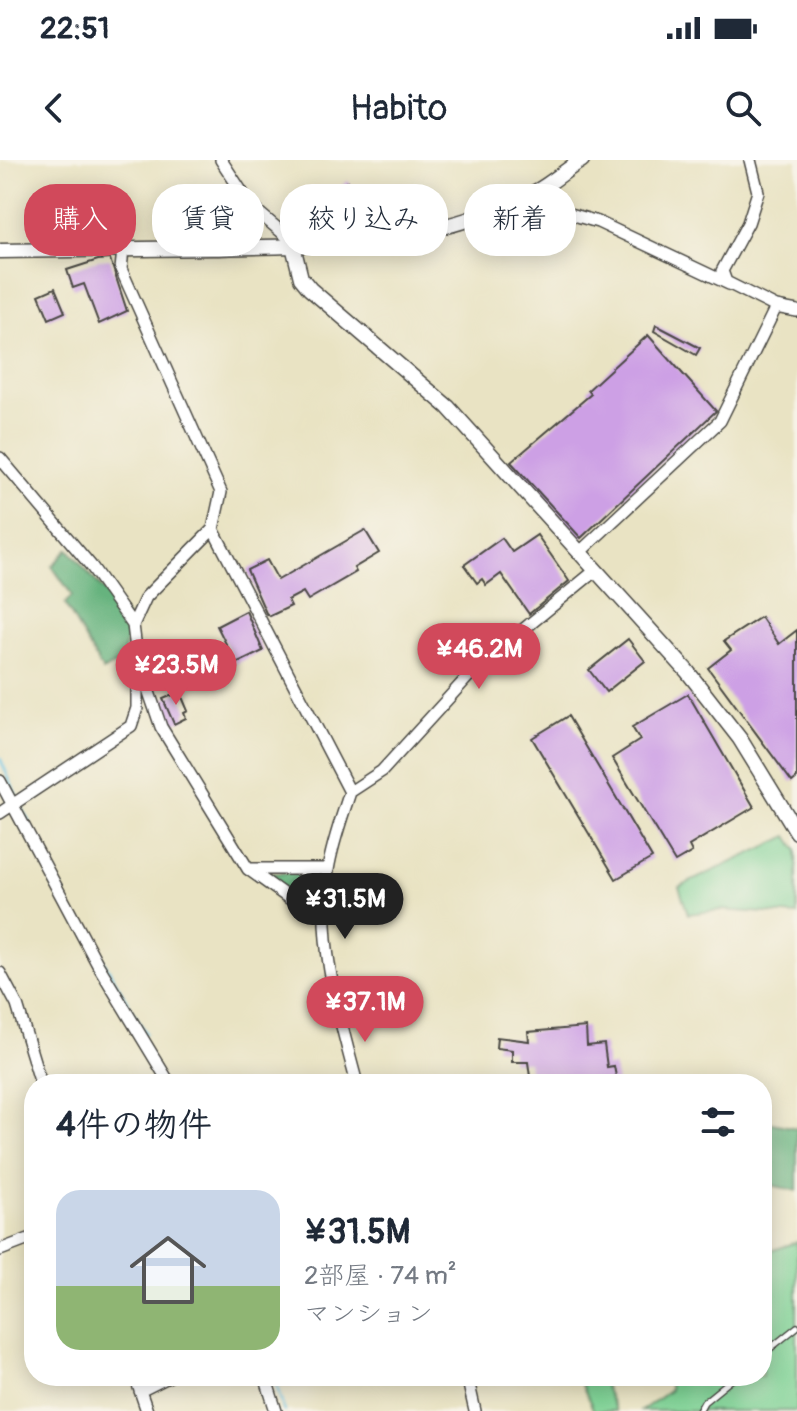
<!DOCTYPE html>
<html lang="ja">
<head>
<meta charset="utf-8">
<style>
	:root { --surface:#fff; --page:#f6f6f7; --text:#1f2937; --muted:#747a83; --line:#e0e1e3; --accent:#d1495b }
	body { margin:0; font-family:Pangolin,"Klee One",sans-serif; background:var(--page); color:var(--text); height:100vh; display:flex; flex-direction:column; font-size:30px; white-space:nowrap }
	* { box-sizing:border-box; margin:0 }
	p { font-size:26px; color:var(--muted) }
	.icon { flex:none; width:44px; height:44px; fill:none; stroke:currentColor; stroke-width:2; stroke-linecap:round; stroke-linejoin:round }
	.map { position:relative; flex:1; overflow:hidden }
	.drawer { position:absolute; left:24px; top:914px; width:748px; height:312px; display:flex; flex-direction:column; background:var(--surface); border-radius:32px; box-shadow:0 4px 20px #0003 }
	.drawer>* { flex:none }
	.top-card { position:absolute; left:24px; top:24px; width:750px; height:72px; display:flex; gap:16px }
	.price { position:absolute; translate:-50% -68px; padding:0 18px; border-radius:28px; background:var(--accent); color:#fff; font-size:26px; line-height:52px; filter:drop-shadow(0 2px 4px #0008) }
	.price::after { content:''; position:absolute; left:50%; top:48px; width:24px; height:18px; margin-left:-12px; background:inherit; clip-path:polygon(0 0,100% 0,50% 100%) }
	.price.on { background:#222; color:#fff }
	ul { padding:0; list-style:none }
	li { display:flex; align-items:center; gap:24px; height:200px; padding:0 32px }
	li+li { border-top:2px solid var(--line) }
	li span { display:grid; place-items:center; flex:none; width:224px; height:160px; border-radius:24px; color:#555 }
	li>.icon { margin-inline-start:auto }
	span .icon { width:96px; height:96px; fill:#fffc; stroke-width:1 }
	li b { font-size:34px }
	h2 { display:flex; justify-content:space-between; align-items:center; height:96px; padding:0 32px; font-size:34px }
	.chip { padding:0 28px; border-radius:32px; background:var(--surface); box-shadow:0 4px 20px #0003; font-size:28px; line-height:72px }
	.chip.on { background:var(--accent); color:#fff }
	.status { display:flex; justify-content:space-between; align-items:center; height:56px; padding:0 40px; background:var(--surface); direction:ltr }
	.status svg { height:22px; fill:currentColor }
	header { display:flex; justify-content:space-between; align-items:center; height:104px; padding:0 32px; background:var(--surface); font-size:36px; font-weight:600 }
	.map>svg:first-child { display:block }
	.green { fill:#7ed194; stroke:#547e60; stroke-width:2 }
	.forest { fill:#66b37e; stroke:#486f54; stroke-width:2 }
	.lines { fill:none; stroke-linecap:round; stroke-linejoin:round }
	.stream { stroke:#64c1e2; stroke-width:3 }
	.building { fill:#cda0e5 }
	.lane-casing { stroke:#484742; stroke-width:8 }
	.street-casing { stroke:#484742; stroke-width:14 }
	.secondary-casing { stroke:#484742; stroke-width:17 }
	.lane { stroke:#fff; stroke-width:5 }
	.street { stroke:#fff; stroke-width:11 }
	.secondary { stroke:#fff; stroke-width:14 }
</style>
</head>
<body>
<div class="status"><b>22:51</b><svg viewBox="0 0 49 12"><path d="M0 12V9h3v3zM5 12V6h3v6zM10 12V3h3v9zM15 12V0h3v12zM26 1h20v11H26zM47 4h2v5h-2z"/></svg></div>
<header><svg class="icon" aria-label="back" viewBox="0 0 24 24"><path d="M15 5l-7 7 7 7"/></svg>Habito<svg class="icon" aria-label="search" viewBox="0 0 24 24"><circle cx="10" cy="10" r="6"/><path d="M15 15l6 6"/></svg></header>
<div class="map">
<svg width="797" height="1251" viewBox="0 0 797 1251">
	<rect width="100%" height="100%" fill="#f7f3e8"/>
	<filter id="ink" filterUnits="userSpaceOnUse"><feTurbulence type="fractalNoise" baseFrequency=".0125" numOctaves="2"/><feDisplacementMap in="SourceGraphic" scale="16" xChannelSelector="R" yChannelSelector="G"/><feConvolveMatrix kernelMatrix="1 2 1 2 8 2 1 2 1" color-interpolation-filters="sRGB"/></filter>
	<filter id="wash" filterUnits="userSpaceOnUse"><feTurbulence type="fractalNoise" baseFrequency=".006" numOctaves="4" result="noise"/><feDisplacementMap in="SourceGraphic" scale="32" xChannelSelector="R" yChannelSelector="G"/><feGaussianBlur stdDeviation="1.8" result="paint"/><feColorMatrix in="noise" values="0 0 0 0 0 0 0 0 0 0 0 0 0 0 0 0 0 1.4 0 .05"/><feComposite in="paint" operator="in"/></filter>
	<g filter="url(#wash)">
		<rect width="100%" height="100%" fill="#e9e3c3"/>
		<path class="green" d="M788,676L797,690V755L720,750L688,754L679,727Z
			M797,1082V1251H641L670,1230L667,1216H762V1094Z
			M578,1216H600L616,1251H594Z"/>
		<path class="forest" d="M68,389L129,460L123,500L103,511L65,444L72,435L52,406Z
			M258,713H325L321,747L311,746Z
			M762,961L797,968V1031L762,1023Z"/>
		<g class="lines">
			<path class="stream" d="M0,598L16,635
				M21,646L29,663
				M85,769L145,873
				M274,1216L284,1251"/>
		</g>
		<g id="blocks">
			<path class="building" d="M348,21L361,38L357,41L368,60L357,69L338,44L324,55L317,45Z
				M110,99L127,151L99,164L84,124L73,128L67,110L98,100Z
				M55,128L65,152L49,159L39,135Z
				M656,165L700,188L696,195L654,171Z
				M648,175L716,251L581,378L511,302L591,234L588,230Z
				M365,370L379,393L354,408L356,412L308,440L303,432L288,440L291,446L270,456L266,453L247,410L267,400L278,420Z
				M537,375L569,421L529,454L501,414L486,425L482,419L477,423L464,405L502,378L512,392Z
				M246,451L263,491L236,504L217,466Z
				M761,457L779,484L797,470V618L792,622L708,508L731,490L724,481Z
				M628,479L645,501L606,532L589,510Z
				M180,532L188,551L184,553L186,558L174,564L163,539Z
				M688,534L754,647L689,686L692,692L675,702L612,598L640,580L632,567Z
				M568,556L652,698L616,719L532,578Z
				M586,867L587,886L604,884L607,907L614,906L617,922L531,924L528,902H512V890L496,888L497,877L529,881L528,872Z"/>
		</g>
	</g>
	<g filter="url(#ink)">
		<use href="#blocks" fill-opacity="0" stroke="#484742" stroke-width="2"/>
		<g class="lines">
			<g class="lane-casing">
				<path id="lane" d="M762,1195L797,1167
					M699,1251L704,1242L736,1216"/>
			</g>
			<g class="street-casing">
				<path id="street" d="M221,0L251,46L298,86
					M750,0L758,32L748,63L722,111L726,122L776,147L797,151
					M538,30L553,49L598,62L729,124
					M123,90L121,109L221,332L213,369L146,437L133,465
					M0,298L92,407L133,465L137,497L161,567L248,709H328
					M213,369L350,632
					M580,392L720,261L776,147
					M0,621L98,805L170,924
					M0,653L131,566L137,548V513
					M248,709L297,744L324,755
					M0,813L17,845L41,924
					M357,924C339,856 316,780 328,710C332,684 342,657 350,632L382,611L475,509L596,410
					M0,1090L34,1077
					M135,1216L147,1251
					M265,1216L276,1251
					M467,1216L475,1251
					M140,1231L170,1216"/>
			</g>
			<g class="secondary-casing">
				<path id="secondary" d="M293,86L301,118L310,129L448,247L687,511L740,579L797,672
					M0,91C71,90 142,89 212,88C323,86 437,85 537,31C553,22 567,9 582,0"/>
			</g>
			<use href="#lane" class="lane"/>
			<use href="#street" class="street"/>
			<use href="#secondary" class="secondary"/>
		</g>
	</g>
</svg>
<b class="price" style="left:479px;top:531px">¥46.2M</b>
<b class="price" style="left:176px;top:547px">¥23.5M</b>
<b class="price on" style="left:345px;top:781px">¥31.5M</b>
<b class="price" style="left:365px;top:884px">¥37.1M</b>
<div class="top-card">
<a class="chip on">購入</a>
<a class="chip">賃貸</a>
<a class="chip">絞り込み</a>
<a class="chip">新着</a>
</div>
<section class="drawer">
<h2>4件の物件<svg class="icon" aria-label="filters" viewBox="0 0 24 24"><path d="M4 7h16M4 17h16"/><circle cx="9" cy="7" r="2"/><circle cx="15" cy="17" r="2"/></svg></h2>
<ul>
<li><span style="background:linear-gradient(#c9d6e8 60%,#8fb573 0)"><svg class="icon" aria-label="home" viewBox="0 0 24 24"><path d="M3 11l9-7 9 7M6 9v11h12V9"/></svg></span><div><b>¥31.5M</b><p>2部屋 · 74 m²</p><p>マンション</p></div></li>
</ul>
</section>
</div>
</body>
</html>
